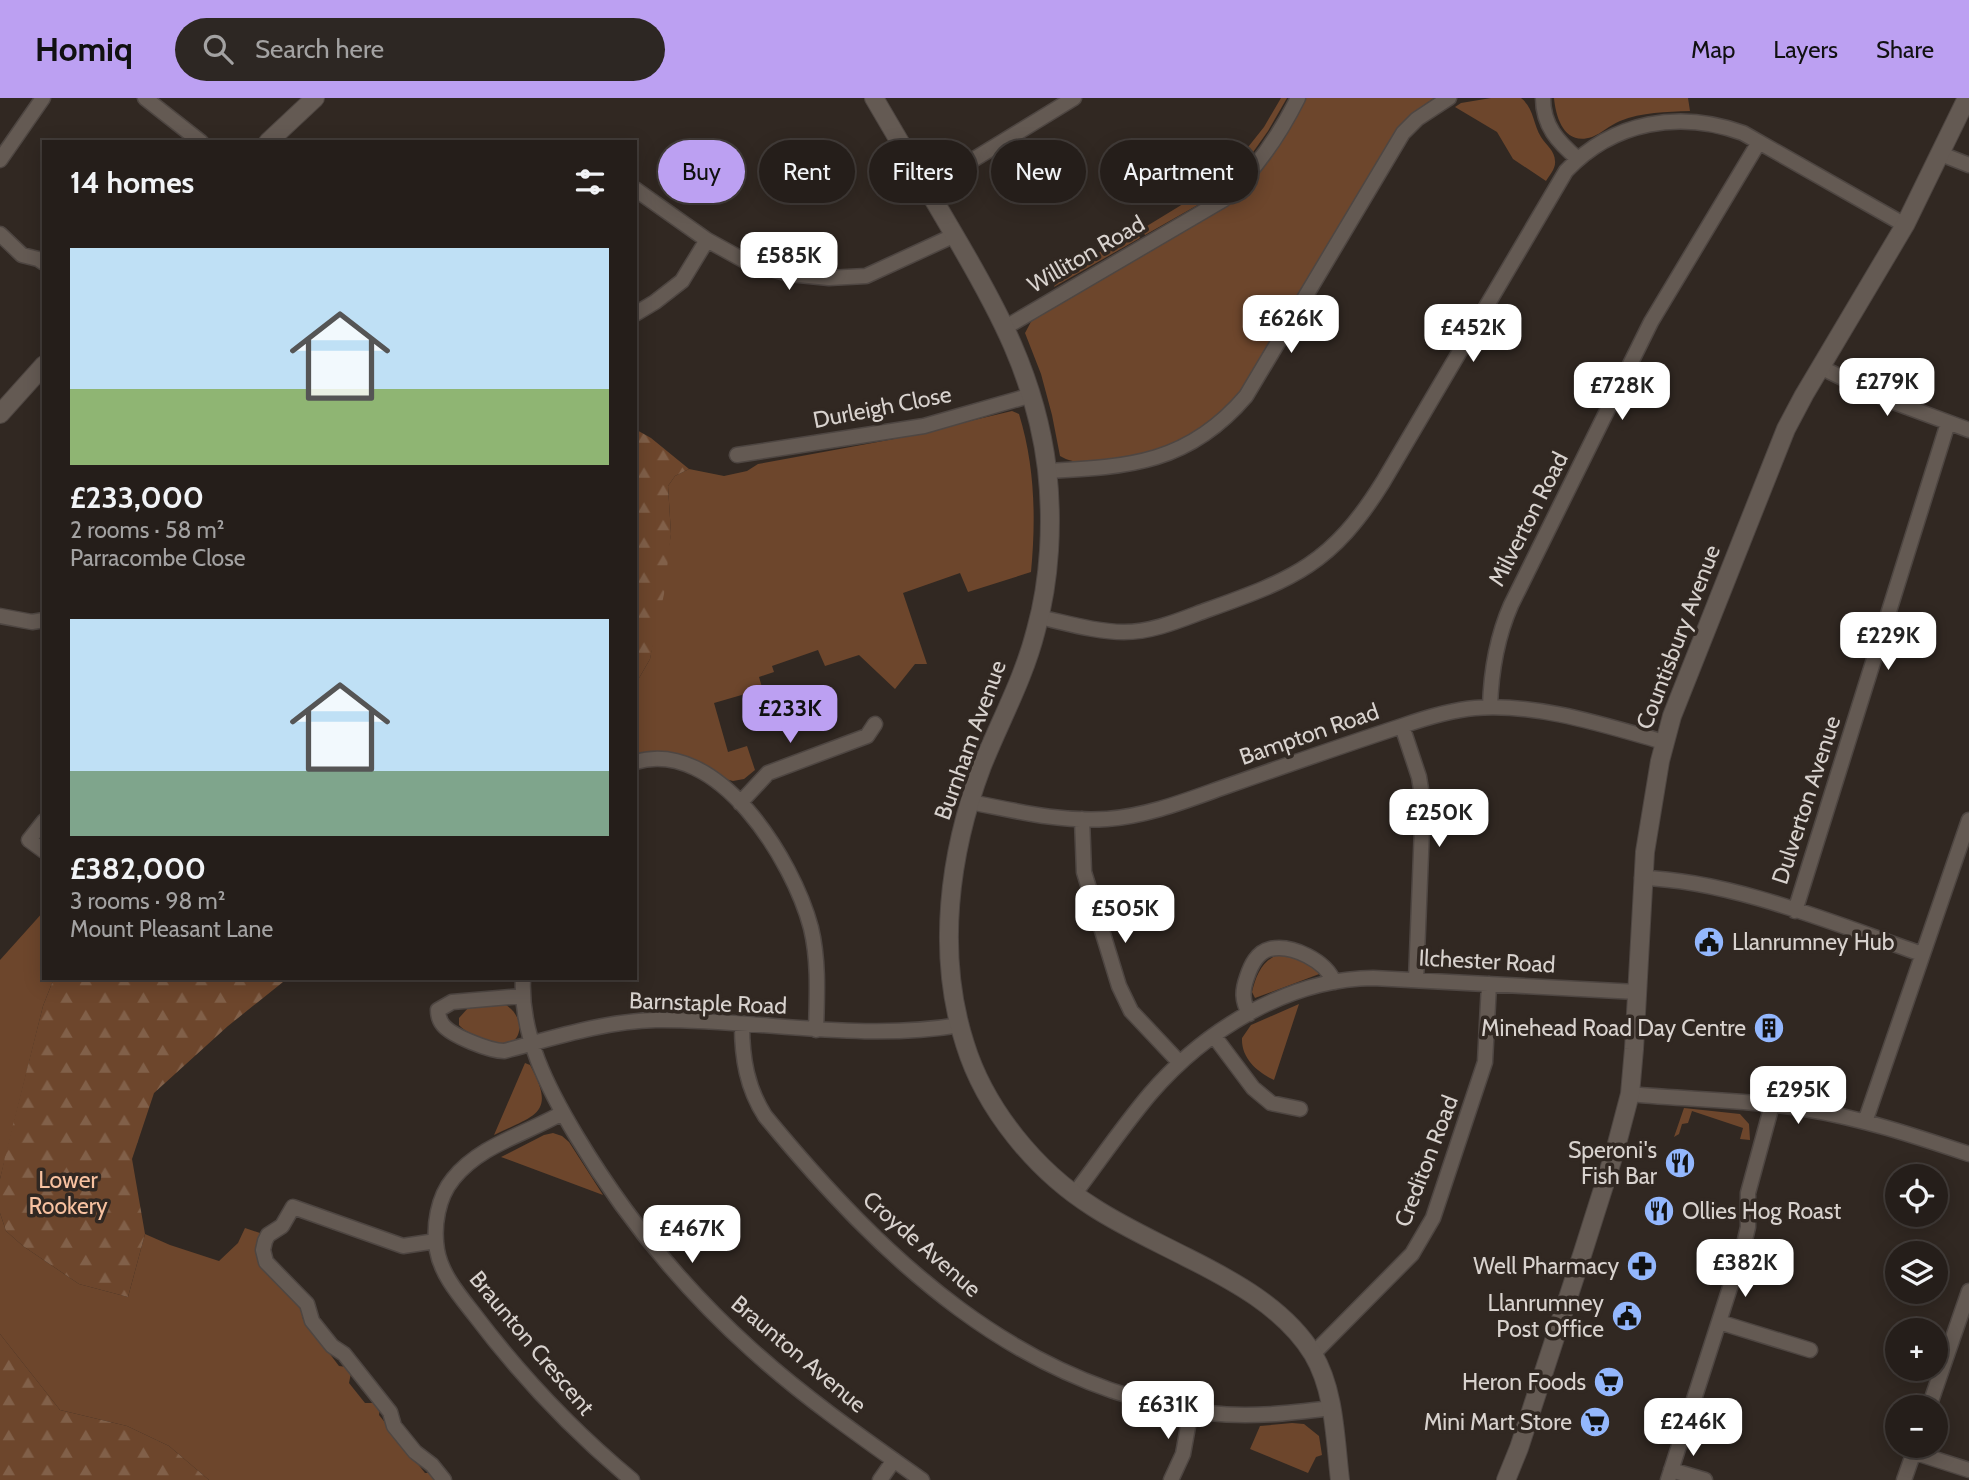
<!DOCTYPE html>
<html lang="en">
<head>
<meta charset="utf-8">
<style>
	:root { --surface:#251e1a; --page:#2d2723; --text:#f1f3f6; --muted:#a3a2a2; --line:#423c39; --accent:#bca0f2 }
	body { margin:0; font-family:Cabin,sans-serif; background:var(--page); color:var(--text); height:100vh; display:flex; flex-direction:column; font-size:26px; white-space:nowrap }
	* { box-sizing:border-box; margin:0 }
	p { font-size:23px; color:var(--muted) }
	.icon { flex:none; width:38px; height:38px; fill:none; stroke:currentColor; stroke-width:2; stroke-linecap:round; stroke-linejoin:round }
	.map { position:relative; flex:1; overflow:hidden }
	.panel { position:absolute; left:42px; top:42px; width:595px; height:840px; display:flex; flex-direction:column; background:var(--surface); border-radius:0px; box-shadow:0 4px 18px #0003,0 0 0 2px var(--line) }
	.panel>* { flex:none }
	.hud { position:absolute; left:658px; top:42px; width:665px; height:63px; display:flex; gap:14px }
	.buttons { position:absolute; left:1885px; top:1066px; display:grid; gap:14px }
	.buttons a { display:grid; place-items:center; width:63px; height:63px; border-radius:50%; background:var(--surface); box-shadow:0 4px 18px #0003,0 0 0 2px var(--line); font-size:35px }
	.price { position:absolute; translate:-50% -60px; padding:0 16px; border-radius:14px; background:#fff; color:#222; font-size:23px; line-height:46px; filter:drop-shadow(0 2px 4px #0008) }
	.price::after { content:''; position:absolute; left:50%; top:42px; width:21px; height:16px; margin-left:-10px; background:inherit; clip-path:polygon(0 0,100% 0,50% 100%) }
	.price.current { background:var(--accent); color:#111 }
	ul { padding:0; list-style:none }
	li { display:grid; align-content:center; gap:14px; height:371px; padding:0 28px }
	li span { display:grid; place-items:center; height:217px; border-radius:0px; color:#555 }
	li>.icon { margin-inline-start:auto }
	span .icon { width:126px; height:126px; fill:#fffc; stroke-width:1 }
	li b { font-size:30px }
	h2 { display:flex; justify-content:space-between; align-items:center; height:84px; padding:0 28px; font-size:30px }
	.pill { padding:0 24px; border-radius:32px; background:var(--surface); box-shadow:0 4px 18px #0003,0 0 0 2px var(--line); font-size:24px; line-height:63px }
	.pill.current { background:var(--accent); color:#111 }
	header { display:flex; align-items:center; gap:42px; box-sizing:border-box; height:98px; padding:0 35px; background:var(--accent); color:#111 }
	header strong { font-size:33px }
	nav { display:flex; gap:38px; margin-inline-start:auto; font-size:24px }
	.search { width:490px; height:63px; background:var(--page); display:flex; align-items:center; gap:18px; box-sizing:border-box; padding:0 24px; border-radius:38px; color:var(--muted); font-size:26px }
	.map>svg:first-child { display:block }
	.grass { fill:#6d462c }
	.forest { fill:url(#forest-firs) }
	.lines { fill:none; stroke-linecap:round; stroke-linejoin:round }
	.minor-casing { stroke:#4e4642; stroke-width:17 }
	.tertiary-casing { stroke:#4e4642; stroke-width:20 }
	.minor { stroke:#645a53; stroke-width:14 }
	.tertiary { stroke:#645a53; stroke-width:18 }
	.labels { text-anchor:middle; stroke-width:7; stroke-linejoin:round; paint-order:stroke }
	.street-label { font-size:23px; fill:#d8d2ce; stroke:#312822 }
	.poi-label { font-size:23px; fill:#d8d2ce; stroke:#312822; text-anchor:end }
	.park-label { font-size:23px; fill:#f8c2a1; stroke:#312822 }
</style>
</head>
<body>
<header>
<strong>Homiq</strong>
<div class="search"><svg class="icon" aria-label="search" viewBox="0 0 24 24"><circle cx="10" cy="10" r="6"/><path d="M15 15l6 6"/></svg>Search here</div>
<nav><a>Map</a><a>Layers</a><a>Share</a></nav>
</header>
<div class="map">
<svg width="1969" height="1382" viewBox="0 0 1969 1382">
	<defs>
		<pattern id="forest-firs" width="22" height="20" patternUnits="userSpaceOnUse" patternTransform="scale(1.75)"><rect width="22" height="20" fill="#6d462c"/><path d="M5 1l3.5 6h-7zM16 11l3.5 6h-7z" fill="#816049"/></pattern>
	</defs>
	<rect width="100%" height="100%" fill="#312822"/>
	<path class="grass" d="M1281,0H1287L1268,33L1244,67H1241L1237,63L1264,29Z
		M1305,0H1434L1414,14L1396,33L1248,283C1208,337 1172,354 1107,362C1090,364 1075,367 1060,358L1052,317L1041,276L1025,235L1033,220L1221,112C1258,83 1284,42 1305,0Z
		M1491,0H1521C1534,10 1533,26 1541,39C1546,47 1555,53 1555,63C1556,70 1550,77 1546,83L1513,61L1497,34L1455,9L1461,5Z
		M1554,0H1688L1690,13C1666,14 1642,14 1620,23C1610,27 1602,35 1592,39C1565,48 1556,21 1554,0Z
		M1233,68L1227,79L1231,82L1210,100L1145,137L1142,131L1201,95Z
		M1137,133L1140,140L1054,189L1056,182L1062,175Z
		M1012,313L1019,316C1035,368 1036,421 1031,474L968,494L960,475L903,495L927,566H915L895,591L859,557L825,568L818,552L772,568L774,574L759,579L764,596L754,599L752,594L714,605L728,654L747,648L755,672L744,681L733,683L725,681L681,657L646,655L635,659V587L650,561L671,436L668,388L675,378L689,371L724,378L747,373L758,366L894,341Z
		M44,813V880H54L43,908L0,1081V862Z
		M1283,856L1317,867L1322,875L1255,900L1252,894C1256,877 1263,859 1283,856Z
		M504,906C524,916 525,944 504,947C495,949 485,942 478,939C471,935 464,933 459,927V920L468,910Z
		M1299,906L1274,982C1257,974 1241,960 1242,940L1251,927Z
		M525,965L530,967C557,1016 535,1017 494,1037Z
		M1684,1010L1740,1016L1749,1026L1750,1042L1740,1041L1743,1030L1692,1013L1688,1025L1682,1026L1679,1036L1674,1039Z
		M553,1035L562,1038L569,1044L603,1097L501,1059L544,1037Z
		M0,1115L6,1133L23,1148L79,1186L128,1199L145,1136L170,1147L219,1163L238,1145L245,1130L260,1135L256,1156L259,1165L299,1206L303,1221L339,1268L347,1269L351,1275L349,1285L365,1305H376L380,1309L379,1317L425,1375H432L436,1382H209L169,1348L127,1328L60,1312L0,1236Z
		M1292,1325L1304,1326L1319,1338L1322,1357L1316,1359L1308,1375L1250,1351L1260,1328Z"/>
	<path class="forest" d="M635,331L651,340L689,371L675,378L668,388L671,436L664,496L650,561L635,587Z
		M54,880H288L228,928L154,995L132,1061L145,1136L128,1199L79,1186L23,1148L6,1133L0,1115V1081L7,1050L43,908Z
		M0,1236L60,1312L127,1328L169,1348L209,1382H0Z"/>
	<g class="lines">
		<g class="minor-casing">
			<path id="minor" d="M145,0L201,44
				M1543,0C1543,28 1558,44 1578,61
				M1941,56L1969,67
				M0,62L43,0
				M927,90L1074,0
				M635,91L707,142L747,164L789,176L829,180L866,178L955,137
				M0,136L22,157L38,161L44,165
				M635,216L655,204L682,183L707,142
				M1006,229L1223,102C1255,73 1279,38 1298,0
				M1820,269L1888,302L1969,332
				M737,357L924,328L1032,297
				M1047,373C1130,369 1189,365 1246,298L1403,35L1417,21L1449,0
				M0,518L32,524L44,522
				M1039,519C1067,525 1096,534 1124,534C1153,534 1180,522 1207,512C1294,481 1332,466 1383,384L1566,73C1613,23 1680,12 1743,35L1905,127
				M1490,609C1491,574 1497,539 1511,507L1651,224L1759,44
				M1402,628L1419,679L1423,704L1416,882
				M635,664C718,639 793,762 811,830C819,863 817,898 816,932
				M970,704C1017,713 1058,724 1107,721C1149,718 1190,701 1230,687C1287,667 1344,647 1402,628C1425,620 1450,612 1475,610C1538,605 1604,627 1664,644
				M740,705L768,675L867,638L875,626
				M1082,721L1084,774L1119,888L1131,913L1180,965
				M44,723L29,742L44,753
				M1642,780C1731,782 1838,827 1922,856
				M1795,813L1948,325
				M523,880C520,937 548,991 577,1039C625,1119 683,1190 752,1252C805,1300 864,1341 922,1382
				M522,898L452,904L438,912C438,918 439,922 443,927C452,938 490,953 504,953C553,940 605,923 656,922C757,921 859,944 960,927
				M1249,916C1242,902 1242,893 1247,879C1251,867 1257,854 1270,851C1292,846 1326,863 1334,884
				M742,927C742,960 747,990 765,1018C881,1159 1019,1292 1209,1315C1250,1320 1291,1315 1331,1310
				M1214,938L1253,990L1271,1005L1300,1011
				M1630,996C1688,1002 1747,1001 1805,1011C1861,1020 1915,1038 1969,1056
				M562,1015C526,1036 480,1047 453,1081C438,1099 433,1128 437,1152C441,1176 459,1197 474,1216C520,1277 573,1333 632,1382
				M1865,1024L1969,722
				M1075,1095C1100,1062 1123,1028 1150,996C1204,933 1287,881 1373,880L1637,894
				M436,1143L403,1148L293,1109L282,1128L268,1137L265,1143L263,1152L266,1164L307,1206L312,1223L332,1248L344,1256L390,1314L394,1328L415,1354L432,1367L444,1382
				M1719,1224L1810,1252
				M1313,1256L1412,1156L1433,1120L1485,964L1489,886
				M1929,1309L1969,1193
				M1913,1354L1969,1372
				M1671,1372L1705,1382
				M880,1382L894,1362
				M1171,1382L1183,1356L1191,1312
				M1668,1382L1744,1146L1748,1129V1095L1772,1007
				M1904,1382L1916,1348"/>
		</g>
		<g class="tertiary-casing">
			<path id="tertiary" d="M874,0C900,44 926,88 952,133C998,211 1036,280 1047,371C1053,424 1050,482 1036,532C1024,580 1000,623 982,668C949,755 936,856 965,946C985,1011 1036,1073 1093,1109C1122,1128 1155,1143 1186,1159C1232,1182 1285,1210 1313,1256C1335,1293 1335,1341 1340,1382
				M268,44L315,0
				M0,316L44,267
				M1506,1382L1519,1350L1583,1154L1615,1053L1630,996L1634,951L1645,754L1660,663L1672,618L1786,331L1804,297L1905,127L1967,0"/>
		</g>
		<use href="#minor" class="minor"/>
		<use href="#tertiary" class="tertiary"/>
	</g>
	<defs>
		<g id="civic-disc" transform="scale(1.575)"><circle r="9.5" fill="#93b7fd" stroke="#312822"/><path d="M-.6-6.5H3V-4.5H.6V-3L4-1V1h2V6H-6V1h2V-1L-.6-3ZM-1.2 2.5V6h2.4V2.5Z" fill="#111"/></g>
		<g id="building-disc" transform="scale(1.575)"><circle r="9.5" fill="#93b7fd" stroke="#312822"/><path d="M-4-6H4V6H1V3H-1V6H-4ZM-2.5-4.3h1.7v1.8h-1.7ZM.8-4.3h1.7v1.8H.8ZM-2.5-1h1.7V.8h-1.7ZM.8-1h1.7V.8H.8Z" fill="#111"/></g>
		<g id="restaurant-disc" transform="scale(1.575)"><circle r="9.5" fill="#93b7fd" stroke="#312822"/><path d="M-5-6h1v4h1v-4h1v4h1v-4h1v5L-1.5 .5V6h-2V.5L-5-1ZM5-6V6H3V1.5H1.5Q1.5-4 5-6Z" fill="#111"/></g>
		<g id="pharmacy-disc" transform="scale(1.575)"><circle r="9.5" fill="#93b7fd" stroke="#312822"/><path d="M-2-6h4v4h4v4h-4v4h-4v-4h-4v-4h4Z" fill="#111"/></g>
		<g id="supermarket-disc" transform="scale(1.575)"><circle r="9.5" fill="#93b7fd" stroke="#312822"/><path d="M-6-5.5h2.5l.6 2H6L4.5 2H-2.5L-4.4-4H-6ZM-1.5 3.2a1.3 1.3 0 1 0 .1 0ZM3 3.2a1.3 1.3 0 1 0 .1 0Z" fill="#111"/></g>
	</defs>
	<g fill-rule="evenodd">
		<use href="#civic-disc" x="1709" y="844"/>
		<use href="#building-disc" x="1769" y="930"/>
		<use href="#restaurant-disc" x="1680" y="1065"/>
		<use href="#restaurant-disc" x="1659" y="1113"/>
		<use href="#pharmacy-disc" x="1642" y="1168"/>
		<use href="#civic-disc" x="1627" y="1218"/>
		<use href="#supermarket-disc" x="1609" y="1284"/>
		<use href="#supermarket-disc" x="1595" y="1324"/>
	</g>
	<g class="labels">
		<g class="street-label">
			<text transform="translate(1086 156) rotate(-30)" y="8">Williton Road</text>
			<text transform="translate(882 309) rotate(-11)" y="8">Durleigh Close</text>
			<text transform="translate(1528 421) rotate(-63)" y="8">Milverton Road</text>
			<text transform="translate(1678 539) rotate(-69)" y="8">Countisbury Avenue</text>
			<text transform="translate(1309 636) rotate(-19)" y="8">Bampton Road</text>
			<text transform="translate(970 642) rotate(-70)" y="8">Burnham Avenue</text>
			<text transform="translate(1806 702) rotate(-72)" y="8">Dulverton Avenue</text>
			<text transform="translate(1487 863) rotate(3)" y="8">Ilchester Road</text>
			<text transform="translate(708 905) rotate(2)" y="8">Barnstaple Road</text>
			<text transform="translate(1426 1063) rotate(-69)" y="8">Crediton Road</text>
			<text transform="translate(922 1146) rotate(41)" y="8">Croyde Avenue</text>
			<text transform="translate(532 1245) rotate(50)" y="8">Braunton Crescent</text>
			<text transform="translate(799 1256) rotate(40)" y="8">Braunton Avenue</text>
		</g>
		<g class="poi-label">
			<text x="1732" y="852" text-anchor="start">Llanrumney Hub</text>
			<text x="1746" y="938">Minehead Road Day Centre</text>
			<text x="1657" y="1060">Speroni's<tspan x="1657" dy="26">Fish Bar</tspan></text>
			<text x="1682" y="1121" text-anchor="start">Ollies Hog Roast</text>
			<text x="1619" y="1176">Well Pharmacy</text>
			<text x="1604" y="1213">Llanrumney<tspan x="1604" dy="26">Post Office</tspan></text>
			<text x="1586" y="1292">Heron Foods</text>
			<text x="1572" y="1332">Mini Mart Store</text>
		</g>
		<g class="park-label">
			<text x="68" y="1090">Lower<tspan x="68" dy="26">Rookery</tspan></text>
		</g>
	</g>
</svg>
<div class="buttons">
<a><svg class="icon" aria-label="locate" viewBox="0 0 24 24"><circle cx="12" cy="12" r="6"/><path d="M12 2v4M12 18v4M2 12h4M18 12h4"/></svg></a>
<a><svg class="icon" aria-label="layers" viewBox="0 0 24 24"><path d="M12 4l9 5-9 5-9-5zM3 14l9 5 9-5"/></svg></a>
<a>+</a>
<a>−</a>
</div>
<b class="price" style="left:789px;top:194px">£585K</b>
<b class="price" style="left:1291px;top:257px">£626K</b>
<b class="price" style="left:1473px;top:266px">£452K</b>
<b class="price" style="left:1887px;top:320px">£279K</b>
<b class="price" style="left:1622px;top:324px">£728K</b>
<b class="price" style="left:1888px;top:574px">£229K</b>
<b class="price current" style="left:790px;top:647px">£233K</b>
<b class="price" style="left:1439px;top:751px">£250K</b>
<b class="price" style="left:1125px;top:847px">£505K</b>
<b class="price" style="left:1798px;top:1028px">£295K</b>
<b class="price" style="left:692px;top:1167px">£467K</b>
<b class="price" style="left:1745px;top:1201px">£382K</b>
<b class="price" style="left:1168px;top:1343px">£631K</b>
<b class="price" style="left:1693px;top:1360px">£246K</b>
<div class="hud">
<a class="pill current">Buy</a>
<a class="pill">Rent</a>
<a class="pill">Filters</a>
<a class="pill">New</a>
<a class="pill">Apartment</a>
</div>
<section class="panel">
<h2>14 homes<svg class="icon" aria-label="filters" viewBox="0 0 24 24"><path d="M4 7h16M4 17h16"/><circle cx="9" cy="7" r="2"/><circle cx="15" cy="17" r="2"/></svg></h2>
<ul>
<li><span style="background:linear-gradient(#bfe0f5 65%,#8fb573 0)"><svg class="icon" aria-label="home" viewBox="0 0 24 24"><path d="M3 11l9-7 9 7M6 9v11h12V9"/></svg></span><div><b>£233,000</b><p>2 rooms · 58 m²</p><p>Parracombe Close</p></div></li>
<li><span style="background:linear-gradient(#bfe0f5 70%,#7fa58c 0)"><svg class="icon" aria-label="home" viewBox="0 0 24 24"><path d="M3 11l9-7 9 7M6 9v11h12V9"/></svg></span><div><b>£382,000</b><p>3 rooms · 98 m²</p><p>Mount Pleasant Lane</p></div></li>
</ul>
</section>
</div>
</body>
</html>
